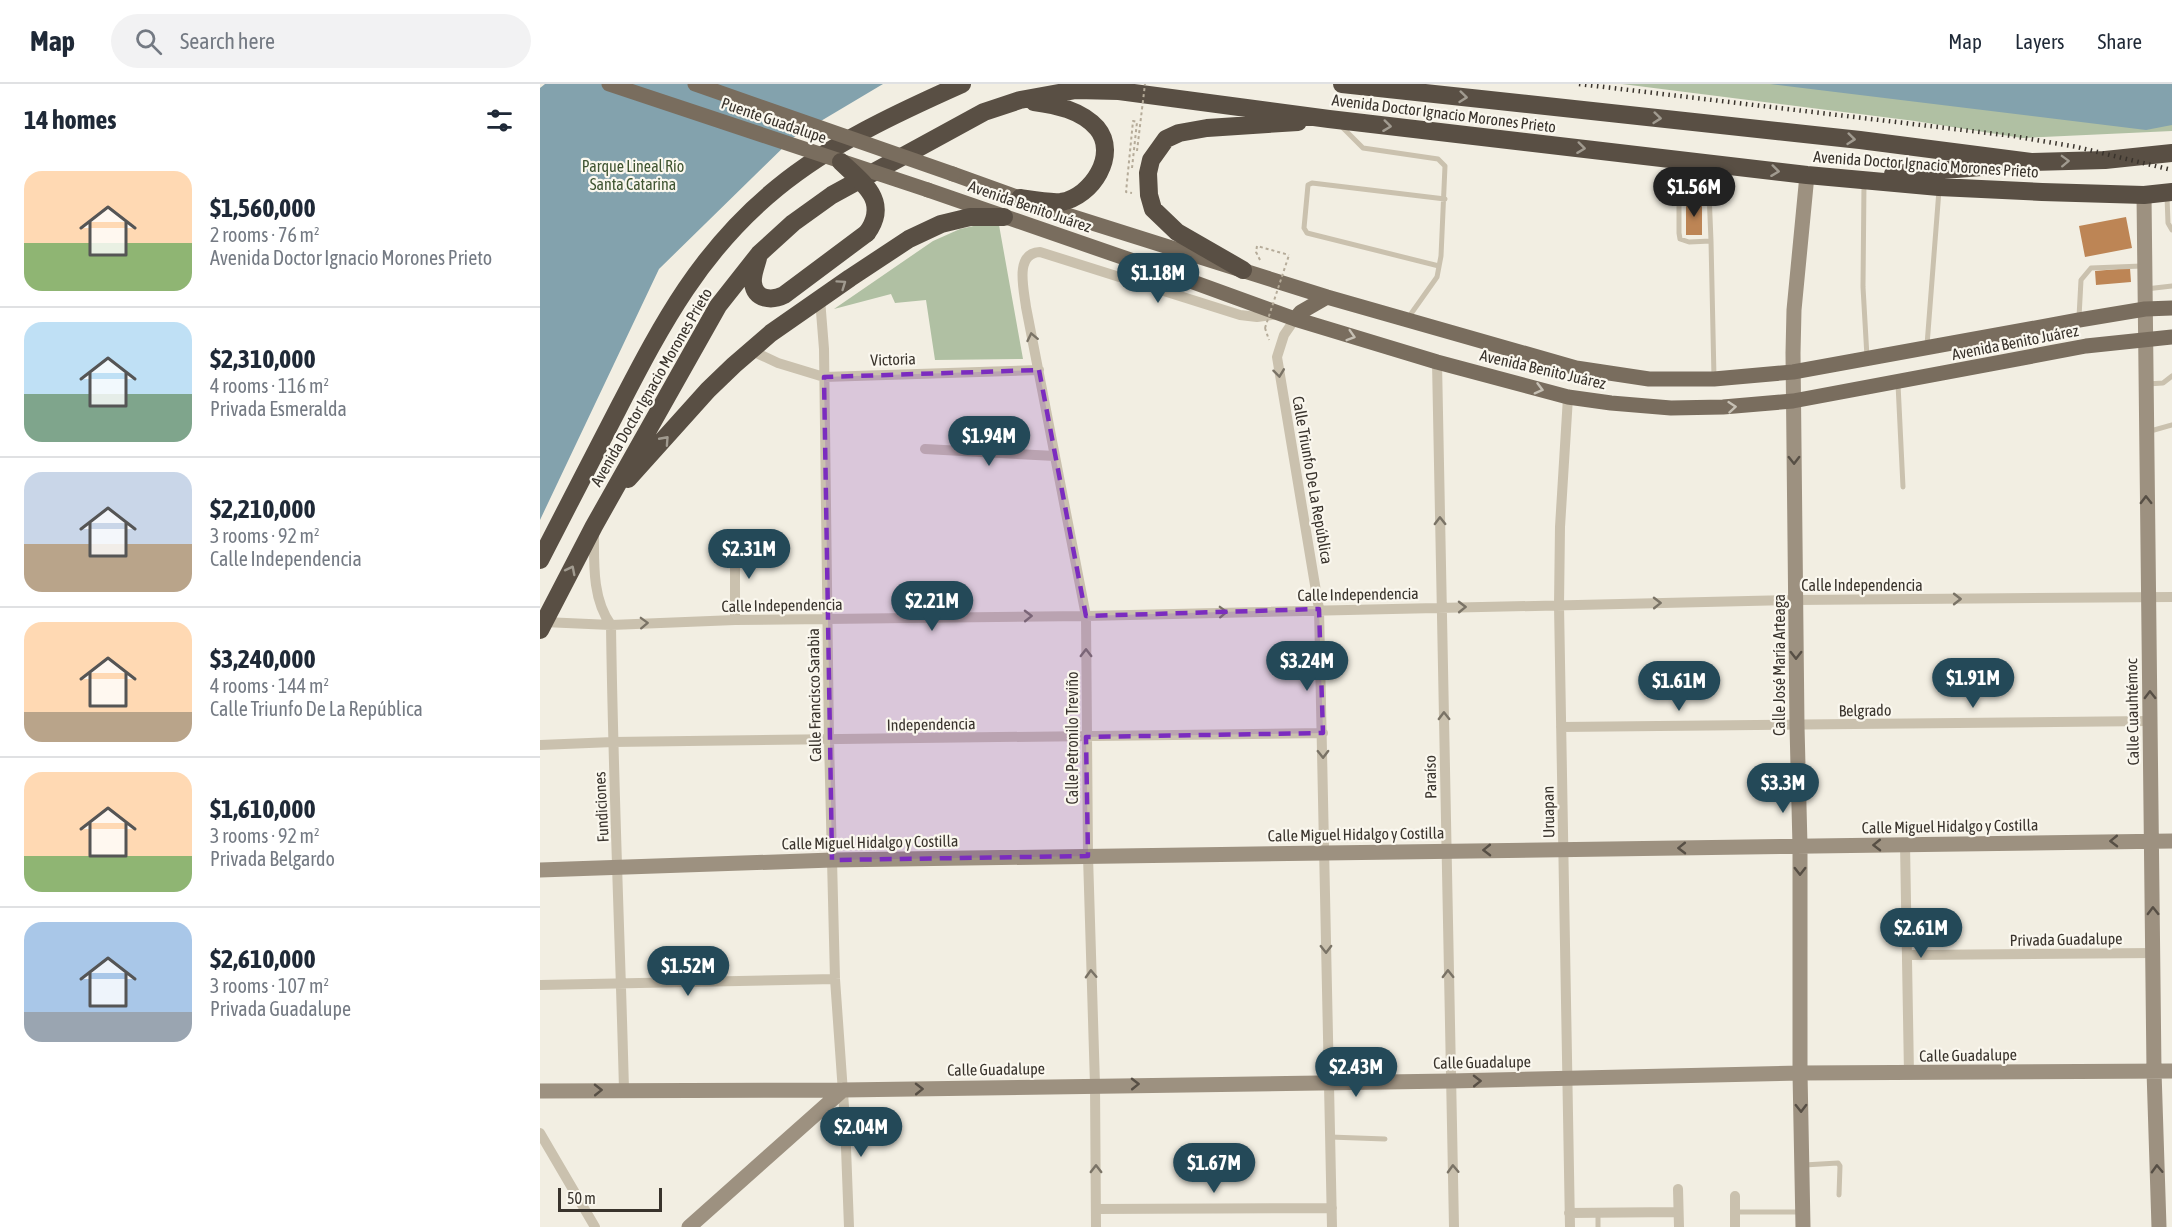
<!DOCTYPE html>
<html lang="en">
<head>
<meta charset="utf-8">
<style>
	:root { --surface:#fff; --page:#f2f2f3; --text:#1f2937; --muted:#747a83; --line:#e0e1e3; --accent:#244958 }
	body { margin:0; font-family:"Asap Condensed",sans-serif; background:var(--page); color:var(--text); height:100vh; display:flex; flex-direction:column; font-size:22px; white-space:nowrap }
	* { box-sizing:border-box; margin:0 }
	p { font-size:20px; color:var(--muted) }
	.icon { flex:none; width:33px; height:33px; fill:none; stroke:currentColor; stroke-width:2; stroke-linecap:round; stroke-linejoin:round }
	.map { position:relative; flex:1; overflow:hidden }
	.side { display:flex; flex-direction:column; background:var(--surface); width:540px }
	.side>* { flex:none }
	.scale { position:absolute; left:18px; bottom:15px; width:104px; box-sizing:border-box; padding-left:6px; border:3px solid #39332c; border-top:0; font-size:16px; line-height:21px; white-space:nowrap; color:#39332c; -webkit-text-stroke:4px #faf7ee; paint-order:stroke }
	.price { position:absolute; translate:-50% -51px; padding:0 14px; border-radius:21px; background:var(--accent); color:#fff; font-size:20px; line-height:39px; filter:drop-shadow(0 2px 3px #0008) }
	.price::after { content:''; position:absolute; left:50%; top:36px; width:18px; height:14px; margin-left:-9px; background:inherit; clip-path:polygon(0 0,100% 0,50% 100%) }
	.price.on { background:#222; color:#fff }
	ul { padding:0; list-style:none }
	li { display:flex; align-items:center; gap:18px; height:150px; padding:0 24px }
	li+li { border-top:2px solid var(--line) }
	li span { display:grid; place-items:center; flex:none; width:168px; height:120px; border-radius:18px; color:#555 }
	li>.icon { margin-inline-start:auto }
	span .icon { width:72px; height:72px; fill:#fffc; stroke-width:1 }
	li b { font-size:26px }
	h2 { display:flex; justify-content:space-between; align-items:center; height:72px; padding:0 24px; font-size:26px }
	header { display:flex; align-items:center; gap:36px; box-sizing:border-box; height:84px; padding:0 30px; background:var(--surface); border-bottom:2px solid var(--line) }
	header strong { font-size:28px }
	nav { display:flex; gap:33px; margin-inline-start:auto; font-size:21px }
	.search { width:420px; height:54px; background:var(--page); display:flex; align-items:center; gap:15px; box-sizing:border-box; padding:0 21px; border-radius:33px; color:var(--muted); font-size:22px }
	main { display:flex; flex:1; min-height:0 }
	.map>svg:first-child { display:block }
	.green { fill:#b0c0a3 }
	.water { fill:#83a2ad }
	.building { fill:#bd8555 }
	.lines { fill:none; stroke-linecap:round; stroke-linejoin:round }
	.path { stroke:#b5ab99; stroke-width:2; stroke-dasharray:3 3; stroke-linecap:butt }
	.lane { stroke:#cac1ae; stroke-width:5 }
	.street { stroke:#cac1ae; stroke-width:10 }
	.secondary { stroke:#9d9180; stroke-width:15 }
	.primary { stroke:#796d5e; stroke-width:15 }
	.highway { stroke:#594f44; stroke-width:18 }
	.rail { stroke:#39332c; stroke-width:4.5; stroke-dasharray:1.5 4.5; stroke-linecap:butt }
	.path-bridge { stroke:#b5ab99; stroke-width:2; stroke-dasharray:3 3; stroke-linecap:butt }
	.primary-bridge { stroke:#796d5e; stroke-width:15 }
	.highway-bridge { stroke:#594f44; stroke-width:18 }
	.oneway { stroke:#a19b90 }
	.oneway2 { stroke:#c6c0b4 }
	.oneway3 { stroke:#7a7366 }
	.oneway4 { stroke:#574f45 }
	.marked { fill:#7b2cbf; fill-opacity:0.2; stroke:#7b2cbf; stroke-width:4.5; stroke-dasharray:12 8; stroke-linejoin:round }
	.labels { text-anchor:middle; stroke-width:4.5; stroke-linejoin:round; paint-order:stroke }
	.street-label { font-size:16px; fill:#39332c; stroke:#faf7ee }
	.park-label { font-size:16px; fill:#405532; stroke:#faf7ee }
</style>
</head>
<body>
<header>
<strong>Map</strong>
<div class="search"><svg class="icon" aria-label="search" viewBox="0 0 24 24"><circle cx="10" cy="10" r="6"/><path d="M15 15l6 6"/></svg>Search here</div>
<nav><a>Map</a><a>Layers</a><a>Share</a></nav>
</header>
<main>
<section class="side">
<h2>14 homes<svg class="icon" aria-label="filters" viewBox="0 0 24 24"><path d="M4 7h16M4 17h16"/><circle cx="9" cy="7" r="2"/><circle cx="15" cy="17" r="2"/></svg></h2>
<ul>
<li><span style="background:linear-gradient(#ffd9b3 60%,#8fb573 0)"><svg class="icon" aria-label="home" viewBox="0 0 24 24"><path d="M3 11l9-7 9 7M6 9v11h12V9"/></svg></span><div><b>$1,560,000</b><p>2 rooms · 76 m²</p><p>Avenida Doctor Ignacio Morones Prieto</p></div></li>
<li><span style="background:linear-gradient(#bfe0f5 60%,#7fa58c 0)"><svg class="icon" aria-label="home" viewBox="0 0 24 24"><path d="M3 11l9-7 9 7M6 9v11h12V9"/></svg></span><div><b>$2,310,000</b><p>4 rooms · 116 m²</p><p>Privada Esmeralda</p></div></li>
<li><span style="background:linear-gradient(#c9d6e8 60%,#b9a48a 0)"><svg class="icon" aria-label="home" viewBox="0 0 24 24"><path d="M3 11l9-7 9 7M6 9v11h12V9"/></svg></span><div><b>$2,210,000</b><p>3 rooms · 92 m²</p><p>Calle Independencia</p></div></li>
<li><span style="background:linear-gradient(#ffd9b3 75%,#b9a48a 0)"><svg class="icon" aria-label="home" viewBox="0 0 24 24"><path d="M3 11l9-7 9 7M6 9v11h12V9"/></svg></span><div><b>$3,240,000</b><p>4 rooms · 144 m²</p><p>Calle Triunfo De La República</p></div></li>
<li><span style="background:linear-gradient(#ffd9b3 70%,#8fb573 0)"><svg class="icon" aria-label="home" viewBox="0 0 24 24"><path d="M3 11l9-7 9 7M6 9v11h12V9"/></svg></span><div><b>$1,610,000</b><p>3 rooms · 92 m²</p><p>Privada Belgardo</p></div></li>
<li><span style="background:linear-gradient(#a9c7e8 75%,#9aa5b1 0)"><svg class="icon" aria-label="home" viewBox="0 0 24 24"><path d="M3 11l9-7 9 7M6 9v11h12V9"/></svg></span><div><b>$2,610,000</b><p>3 rooms · 107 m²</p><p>Privada Guadalupe</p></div></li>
</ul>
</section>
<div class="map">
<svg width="1632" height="1143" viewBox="0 0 1632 1143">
	<rect width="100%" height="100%" fill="#f2eee2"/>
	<path class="green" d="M1082,0H1632V47L1482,54L1375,37Z
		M447,139L459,141L483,275L395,276L386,216L355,219L351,210L294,225L393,157L420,145Z"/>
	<path class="water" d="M5,0H343L254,53L119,185L0,436V4Z
		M1230,0H1632V41L1606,46Z"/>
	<path class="building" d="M1146,116H1162V151H1146Z
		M1586,133L1592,164L1545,173L1539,142Z
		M1590,184L1591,198L1556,201L1555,187Z"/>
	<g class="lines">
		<path class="path" d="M597,67L602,25
			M592,84L597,38L593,37L586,108L592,109
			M720,176L716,168L717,162L749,171
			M725,244L729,256"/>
		<path class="lane" d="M801,42L823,64L898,75L905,82L901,172L897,193L868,234
			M1139,80V149L1140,155L1149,158L1171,157L1168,84
			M1324,99L1323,203L1327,273
			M1627,112L1628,139L1632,146
			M1171,157L1174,293
			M899,182L767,149L764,144L768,101L772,99L905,115
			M1606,205L1632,202
			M1539,233L1541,196L1551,184L1602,182
			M1387,261L1399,106
			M1358,300L1363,403
			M1607,300L1623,299L1632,292
			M1607,348L1632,341
			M790,1053L845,1055
			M1264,1081L1298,1079L1300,1082L1299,1111
			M1195,1128H1262
			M1058,1143V1128"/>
		<path class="street" d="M280,215L284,265L289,656L295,895L305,1037L309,1143
			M755,235L744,251L737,273L779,525L792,1143
			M212,267L238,279L284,293L499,286
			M897,278L914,1143
			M1028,313L1020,443L1019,521L1030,1143
			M385,365L515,372
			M54,448C54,479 52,515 71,541C73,696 80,851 84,1006
			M195,457V536
			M4,538L71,541L195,536L546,532L1256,516L1632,513
			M1021,643L1610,637
			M0,661L73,658L783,649
			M1365,760L1369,990
			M1367,871L1613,869
			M0,901L295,895
			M0,1049L55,1143
			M1138,1105L1139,1143
			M1195,1112V1143
			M556,1125L792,1124
			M1029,1129L1138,1128
			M556,1143L555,1001L548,772L546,532L486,223C484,206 474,169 500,168L700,231L717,233L739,230"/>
		<path class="secondary" d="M1604,111L1614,987L1619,1143
			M0,786L292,776L1632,757
			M0,1007L303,1006L910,997L1260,989L1632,987
			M149,1143L303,1006
			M1263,1143L1260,989V762L1257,642L1253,269L1254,226L1267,91"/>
		<path class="primary" d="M413,90L527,131L787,213L1036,284L1109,295H1174L1253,288L1539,236L1605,225L1632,224
			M388,106L631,190L755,235L897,278L1028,313L1071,319L1131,324L1183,323L1253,317L1546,262L1632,253
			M755,235L761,228L787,213"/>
		<path class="highway" d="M802,0L1320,56L1491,78L1565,76L1632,69
			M1353,90L1454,82
			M480,114C493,116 508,119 521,118C552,113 579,70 557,44C541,26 516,21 494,18
			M218,174C216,182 212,191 213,199C215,216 232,217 244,211L327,149
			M703,186L637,148L613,125L609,111L608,89L611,76L626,55L639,49L667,44L758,38
			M88,395L168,306L194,281L231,249L310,194L369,155L401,140L430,133H464
			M0,476C26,425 53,374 79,323C123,238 161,166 237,104C292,59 357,29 422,0
			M0,546L54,442L178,222L219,170L253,139L292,111L444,28L480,16L536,6L579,7L789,35L1267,91L1399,103L1502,108L1604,111L1632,108"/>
		<path class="rail" d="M1039,0L1473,52L1537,63L1632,86"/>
		<path class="path-bridge" d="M602,25L605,0
			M725,244L749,171"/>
		<path class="primary-bridge" d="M69,0L388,106
			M155,0L413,90"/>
		<path class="highway-bridge" d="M301,78C323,99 350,117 327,149"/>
	</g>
	<defs><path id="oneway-chevron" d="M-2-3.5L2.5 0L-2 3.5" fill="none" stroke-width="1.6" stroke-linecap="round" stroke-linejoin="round" transform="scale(1.5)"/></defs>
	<g class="oneway">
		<use href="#oneway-chevron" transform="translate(923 13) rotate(6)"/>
		<use href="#oneway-chevron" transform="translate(1117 34) rotate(6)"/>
		<use href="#oneway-chevron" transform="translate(847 42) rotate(7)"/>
		<use href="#oneway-chevron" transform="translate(1311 55) rotate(6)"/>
		<use href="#oneway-chevron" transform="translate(1041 64) rotate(7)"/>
		<use href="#oneway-chevron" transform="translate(1525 77) rotate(-2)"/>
		<use href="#oneway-chevron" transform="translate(1235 87) rotate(7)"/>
		<use href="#oneway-chevron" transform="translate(302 200) rotate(-35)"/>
		<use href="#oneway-chevron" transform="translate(125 356) rotate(-48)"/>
		<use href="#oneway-chevron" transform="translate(31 486) rotate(-63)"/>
	</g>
	<g class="oneway2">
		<use href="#oneway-chevron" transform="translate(811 252) rotate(17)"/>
		<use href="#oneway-chevron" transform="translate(999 305) rotate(15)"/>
		<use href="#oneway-chevron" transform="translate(1192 323) rotate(-5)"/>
	</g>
	<g class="oneway3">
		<use href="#oneway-chevron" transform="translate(492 253) rotate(-102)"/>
		<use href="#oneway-chevron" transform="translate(739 289) rotate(83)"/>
		<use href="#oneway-chevron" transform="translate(900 437) rotate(-91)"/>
		<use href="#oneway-chevron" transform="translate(1417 515)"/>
		<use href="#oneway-chevron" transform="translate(1117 519) rotate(-1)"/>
		<use href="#oneway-chevron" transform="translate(922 523) rotate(-1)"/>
		<use href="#oneway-chevron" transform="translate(683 528) rotate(-2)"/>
		<use href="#oneway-chevron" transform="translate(488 532) rotate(-1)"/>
		<use href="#oneway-chevron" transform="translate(104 539) rotate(-2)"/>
		<use href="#oneway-chevron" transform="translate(546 569) rotate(-90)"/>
		<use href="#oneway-chevron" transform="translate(904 632) rotate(-91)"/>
		<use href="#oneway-chevron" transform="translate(783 670) rotate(89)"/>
		<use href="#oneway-chevron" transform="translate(786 865) rotate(89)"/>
		<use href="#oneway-chevron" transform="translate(551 890) rotate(-92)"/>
		<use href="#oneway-chevron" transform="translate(908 890) rotate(-91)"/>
		<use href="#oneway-chevron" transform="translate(556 1085) rotate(-90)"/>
		<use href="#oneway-chevron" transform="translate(913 1085) rotate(-92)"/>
	</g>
	<g class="oneway4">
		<use href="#oneway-chevron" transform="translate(1254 376) rotate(89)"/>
		<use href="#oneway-chevron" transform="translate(1606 416) rotate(-91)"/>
		<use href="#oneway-chevron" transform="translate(1256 571) rotate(90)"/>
		<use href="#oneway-chevron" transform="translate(1610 611) rotate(-91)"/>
		<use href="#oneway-chevron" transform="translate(1574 757) rotate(179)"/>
		<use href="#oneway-chevron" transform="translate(1337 761) rotate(179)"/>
		<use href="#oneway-chevron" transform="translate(1142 764) rotate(179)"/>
		<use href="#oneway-chevron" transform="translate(947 766) rotate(179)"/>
		<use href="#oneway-chevron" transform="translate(1260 787) rotate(90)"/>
		<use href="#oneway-chevron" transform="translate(1613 827) rotate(-91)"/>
		<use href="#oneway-chevron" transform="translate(937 997) rotate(-1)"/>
		<use href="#oneway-chevron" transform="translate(595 1000) rotate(-1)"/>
		<use href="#oneway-chevron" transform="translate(379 1005) rotate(-1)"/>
		<use href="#oneway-chevron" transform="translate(58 1006) rotate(-1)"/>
		<use href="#oneway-chevron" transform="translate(1261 1024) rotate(89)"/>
		<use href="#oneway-chevron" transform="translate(1617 1085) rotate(-92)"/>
	</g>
	<path class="marked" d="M499,286L546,532L779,525L783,649L546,653L548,772L292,776L284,293Z"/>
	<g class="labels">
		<g class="street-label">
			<text transform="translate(904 29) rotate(7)" y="6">Avenida Doctor Ignacio Morones Prieto</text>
			<text transform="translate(234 36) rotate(19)" y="6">Puente Guadalupe</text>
			<text transform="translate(1386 80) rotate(4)" y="6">Avenida Doctor Ignacio Morones Prieto</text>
			<text transform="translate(490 122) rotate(19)" y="6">Avenida Benito Juárez</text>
			<text transform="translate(1475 258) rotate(-11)" y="6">Avenida Benito Juárez</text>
			<text transform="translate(353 275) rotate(-2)" y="6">Victoria</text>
			<text transform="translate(1003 285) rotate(13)" y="6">Avenida Benito Juárez</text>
			<text transform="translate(111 303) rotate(-60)" y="6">Avenida Doctor Ignacio Morones Prieto</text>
			<text transform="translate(773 396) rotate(80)" y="6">Calle Triunfo De La República</text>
			<text x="1322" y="507">Calle Independencia</text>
			<text transform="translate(818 510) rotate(-1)" y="6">Calle Independencia</text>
			<text transform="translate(242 521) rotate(-1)" y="6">Calle Independencia</text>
			<text transform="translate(1239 581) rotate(-90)" y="6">Calle José María Arteaga</text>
			<text transform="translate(274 611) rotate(-91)" y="6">Calle Francisco Sarabia</text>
			<text transform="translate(1325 626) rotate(-1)" y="6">Belgrado</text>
			<text transform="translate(1592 628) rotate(-91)" y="6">Calle Cuauhtémoc</text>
			<text transform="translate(391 640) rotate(-1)" y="6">Independencia</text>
			<text transform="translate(532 654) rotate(-90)" y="6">Calle Petronilo Treviño</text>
			<text transform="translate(890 693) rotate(-91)" y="6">Paraíso</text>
			<text transform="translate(61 723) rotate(-93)" y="6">Fundiciones</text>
			<text transform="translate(1008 728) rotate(-91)" y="6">Uruapan</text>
			<text transform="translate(1410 742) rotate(-1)" y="6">Calle Miguel Hidalgo y Costilla</text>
			<text transform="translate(816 750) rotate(-1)" y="6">Calle Miguel Hidalgo y Costilla</text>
			<text transform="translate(330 758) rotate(-1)" y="6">Calle Miguel Hidalgo y Costilla</text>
			<text transform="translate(1526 855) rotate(-1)" y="6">Privada Guadalupe</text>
			<text transform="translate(1428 971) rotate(-1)" y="6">Calle Guadalupe</text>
			<text transform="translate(942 978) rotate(-1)" y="6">Calle Guadalupe</text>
			<text transform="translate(456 985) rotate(-1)" y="6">Calle Guadalupe</text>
		</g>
		<g class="park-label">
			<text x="93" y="88">Parque Lineal Río<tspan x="93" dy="18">Santa Catarina</tspan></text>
		</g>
	</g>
</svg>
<div class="scale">50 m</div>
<b class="price on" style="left:1154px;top:134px">$1.56M</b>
<b class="price" style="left:618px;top:220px">$1.18M</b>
<b class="price" style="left:449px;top:383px">$1.94M</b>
<b class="price" style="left:209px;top:496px">$2.31M</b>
<b class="price" style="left:392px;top:548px">$2.21M</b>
<b class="price" style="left:767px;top:608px">$3.24M</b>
<b class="price" style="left:1433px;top:625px">$1.91M</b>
<b class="price" style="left:1139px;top:628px">$1.61M</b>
<b class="price" style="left:1243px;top:730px">$3.3M</b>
<b class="price" style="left:1381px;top:875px">$2.61M</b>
<b class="price" style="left:148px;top:913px">$1.52M</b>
<b class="price" style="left:816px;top:1014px">$2.43M</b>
<b class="price" style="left:321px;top:1074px">$2.04M</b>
<b class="price" style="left:674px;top:1110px">$1.67M</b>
</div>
</main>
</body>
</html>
